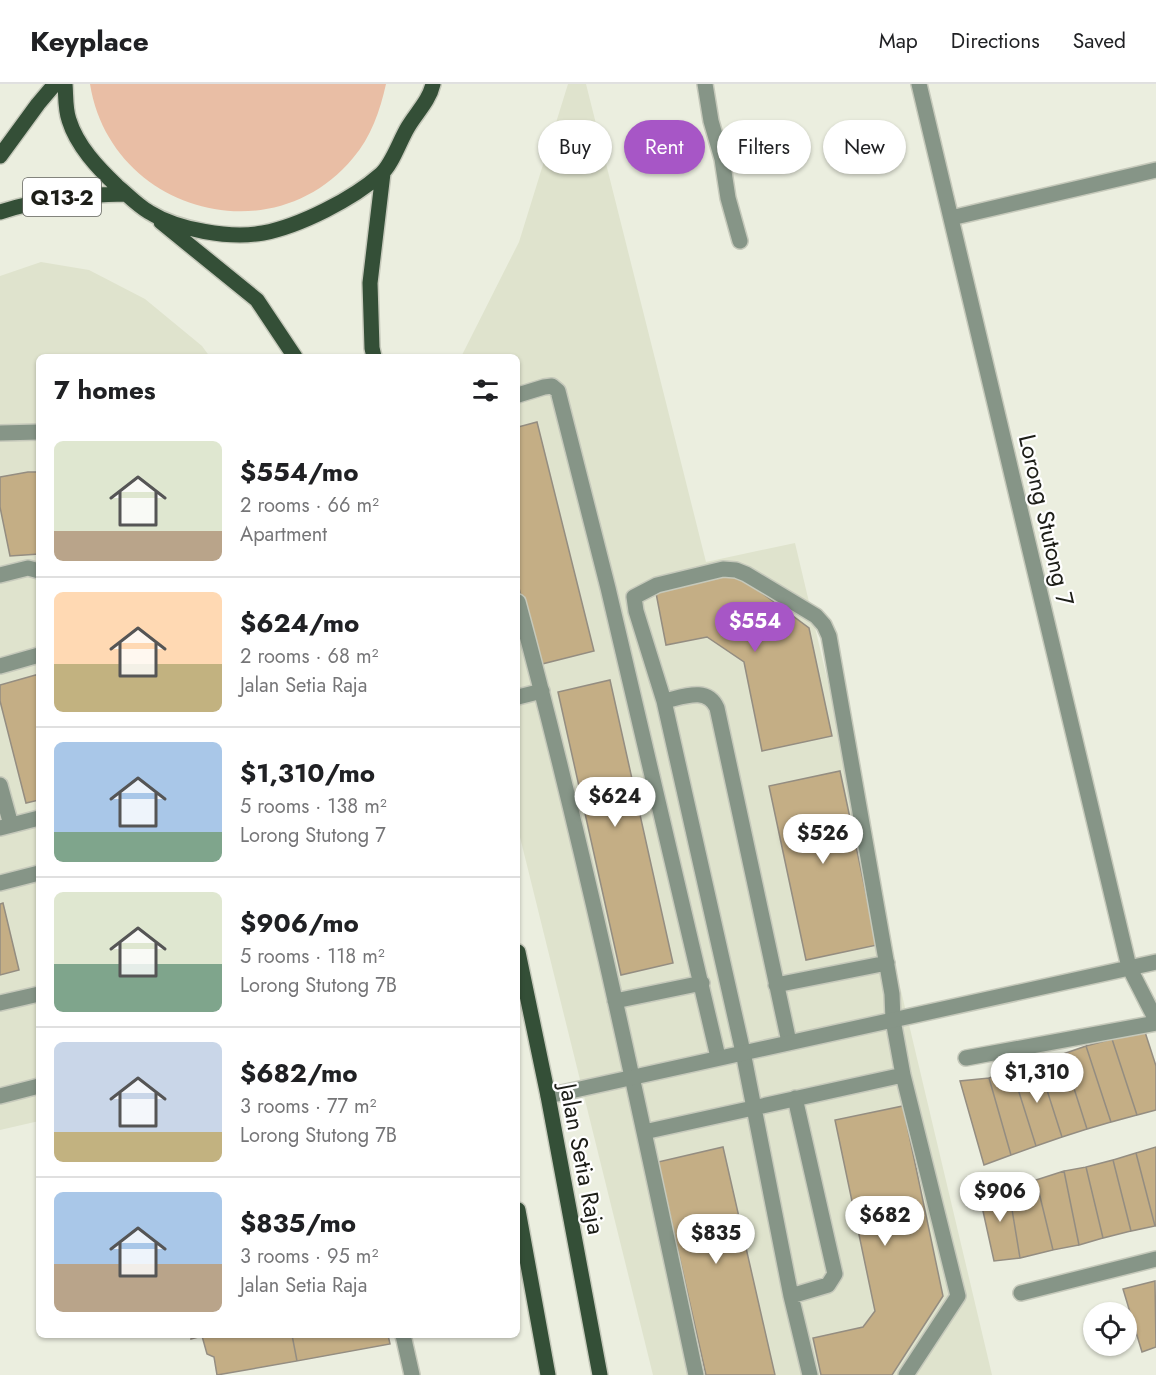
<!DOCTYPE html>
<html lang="en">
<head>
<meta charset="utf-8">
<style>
	:root { --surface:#fff; --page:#f6f6f6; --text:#202124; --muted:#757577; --line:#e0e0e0; --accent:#a756c6 }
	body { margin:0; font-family:Jost,sans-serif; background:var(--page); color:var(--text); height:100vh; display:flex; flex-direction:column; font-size:22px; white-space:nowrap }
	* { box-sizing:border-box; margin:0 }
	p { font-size:20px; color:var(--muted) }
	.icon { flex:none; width:33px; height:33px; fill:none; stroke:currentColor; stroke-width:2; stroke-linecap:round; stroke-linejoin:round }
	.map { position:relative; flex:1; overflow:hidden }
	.side { position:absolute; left:36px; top:270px; width:484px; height:984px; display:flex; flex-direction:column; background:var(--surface); border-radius:9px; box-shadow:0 2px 4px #0004 }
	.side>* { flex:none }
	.guide { position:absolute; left:538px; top:36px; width:526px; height:54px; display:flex; gap:12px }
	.tools { position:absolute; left:1083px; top:1218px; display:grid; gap:12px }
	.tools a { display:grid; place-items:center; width:54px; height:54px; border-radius:50%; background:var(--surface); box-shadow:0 2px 4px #0004; font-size:30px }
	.price { position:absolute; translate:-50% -51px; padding:0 14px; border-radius:21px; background:#fff; color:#222; font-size:20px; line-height:39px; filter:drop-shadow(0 2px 3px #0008) }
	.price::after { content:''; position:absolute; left:50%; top:36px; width:18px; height:14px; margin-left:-9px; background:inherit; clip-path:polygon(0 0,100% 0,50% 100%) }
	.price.on { background:var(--accent); color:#fff }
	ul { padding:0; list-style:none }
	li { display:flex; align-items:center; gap:18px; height:150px; padding:0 18px }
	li+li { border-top:2px solid var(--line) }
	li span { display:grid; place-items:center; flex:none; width:168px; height:120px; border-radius:9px; color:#555 }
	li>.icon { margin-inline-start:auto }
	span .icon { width:72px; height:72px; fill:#fffc; stroke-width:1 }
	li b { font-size:26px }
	h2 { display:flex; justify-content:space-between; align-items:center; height:72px; padding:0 18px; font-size:26px }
	.tag { padding:0 21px; border-radius:27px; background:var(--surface); box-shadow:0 2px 4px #0004; font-size:21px; line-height:54px }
	.tag.on { background:var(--accent); color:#fff }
	header { display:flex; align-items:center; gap:36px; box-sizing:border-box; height:84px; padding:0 30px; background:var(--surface); border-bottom:2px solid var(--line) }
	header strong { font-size:28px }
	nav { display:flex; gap:33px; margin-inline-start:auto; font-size:21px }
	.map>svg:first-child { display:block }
	.built { fill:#dfe3cd }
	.green { fill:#e9bea5 }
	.building { fill:#c4ae85; stroke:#948d81; stroke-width:1.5 }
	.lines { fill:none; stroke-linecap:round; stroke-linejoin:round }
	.service-casing { stroke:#c6c9bb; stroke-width:18 }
	.minor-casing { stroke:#c6c9bb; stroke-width:18 }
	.primary-casing { stroke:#c6c9bb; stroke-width:18 }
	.service { stroke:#869587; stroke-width:15 }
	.minor { stroke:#869587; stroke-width:15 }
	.primary { stroke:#344f37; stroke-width:15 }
	.labels { text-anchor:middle; stroke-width:4.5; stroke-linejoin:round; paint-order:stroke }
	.shield { fill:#fff; stroke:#61625d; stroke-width:1.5 }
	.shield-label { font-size:22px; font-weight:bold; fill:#1d1e18 }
	.street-label { font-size:24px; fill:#1d1e18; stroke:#fff }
</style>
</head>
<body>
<header>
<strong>Keyplace</strong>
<nav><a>Map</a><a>Directions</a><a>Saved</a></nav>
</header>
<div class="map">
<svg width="1156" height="1291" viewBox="0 0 1156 1291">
	<rect width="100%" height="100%" fill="#ebeedf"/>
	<path class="built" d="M568,0H586L706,478L795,459L992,1291H653L518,745V273H461L519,158Z
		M41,178L89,186L145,215L202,262L210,273H39V1037L0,1046V192Z"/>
	<path class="green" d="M90,0H386C380,27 371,53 353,74C271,173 110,126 90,0Z"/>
	<path class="building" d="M537,338L594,567L538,581L518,500V343Z
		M28,388H39V470L10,472L0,423V393Z
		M735,489L809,544L832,652L762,667L744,578L707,553L666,561L656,509Z
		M39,590V716L26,719L0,617V601Z
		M610,596L673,879L621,891L558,608Z
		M840,687L877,861L806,876L769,702Z
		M3,819L19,886L0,891V820Z
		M1145,948L1156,982V1026L1137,1031L1112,955Z
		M1112,955L1137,1031L1111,1038L1086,962Z
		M1086,962L1111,1038L1087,1045L1063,970Z
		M1063,970L1087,1045L1062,1053L1038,978Z
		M1038,978L1062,1053L1036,1062L1012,986Z
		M1012,986L1036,1062L1011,1071L989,994Z
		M989,994L1011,1071L984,1081L960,997Z
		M903,1022L943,1212L892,1291H821L813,1254L863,1243L875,1227L835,1036Z
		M723,1063L775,1291H706L658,1078Z
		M1156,1063V1142H1155L1136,1069Z
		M1136,1069L1155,1142L1131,1147L1113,1076Z
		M1113,1076L1131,1147L1103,1154L1086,1083Z
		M1086,1083L1103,1154L1079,1161L1064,1087Z
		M1064,1087L1079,1161L1053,1166L1036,1096Z
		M1036,1096L1053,1166L1020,1174L1008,1101Z
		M1008,1101L1020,1174L994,1177L979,1109Z
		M1155,1197L1156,1263L1142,1268L1123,1205Z
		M191,1251H292L297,1277L217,1291L214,1273L207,1270L202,1252L191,1255Z
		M292,1251H388L390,1260L297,1277Z"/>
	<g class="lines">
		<g class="service-casing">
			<path id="service" d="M518,311L544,303L552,302L558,307L608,504L718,973
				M0,349L39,348
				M0,491L28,484L39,487
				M518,518C587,773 641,1033 696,1291
				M0,582L39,571
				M518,613L542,607
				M664,617C683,613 707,602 717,624L789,958
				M0,701L11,741
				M0,744L39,734
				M0,799L39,789
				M776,901L887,879
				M615,917L702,899
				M0,919L39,910
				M0,1012L39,1002
				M644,1048L903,991
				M791,1212L828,1201L835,1190L795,1014
				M810,1291L791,1212L743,968L664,617L636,527L634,513L657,501L723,485L736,486L746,490L816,532L824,541L829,552L892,910L893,936L903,991L958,1212L906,1291"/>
		</g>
		<g class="minor-casing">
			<path id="minor" d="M705,0L711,37L722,75L728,114L740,157
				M919,0L1129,883L1156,936
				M951,134L1156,86
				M966,974L1156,939
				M548,1012L1156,878
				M1021,1209L1156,1175
				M403,1251L412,1291"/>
		</g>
		<g class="primary-casing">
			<path id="primary" d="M65,0C66,11 65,25 69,36C77,62 98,84 117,102C127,110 137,121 149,128C178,146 230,155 263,149C300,142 353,115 381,90C392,81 400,56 408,43C417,28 429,17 433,0
				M0,72L38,20L55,0
				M0,128C44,114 81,111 126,110
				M161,138L257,216L295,273
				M374,273L372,264L370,199L383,89
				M518,868L548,1012L600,1291
				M518,1126L548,1291"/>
		</g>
		<use href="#service" class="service"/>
		<use href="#minor" class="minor"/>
		<use href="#primary" class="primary"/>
	</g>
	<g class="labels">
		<rect class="shield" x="23" y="94" width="78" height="38" rx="4.5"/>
		<g class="shield-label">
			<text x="62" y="121">Q13-2</text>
		</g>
		<g class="street-label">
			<text transform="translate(1046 436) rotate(77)" y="8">Lorong Stutong 7</text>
			<text transform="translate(582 1075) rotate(79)" y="8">Jalan Setia Raja</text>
		</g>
	</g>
</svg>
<div class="tools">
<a><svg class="icon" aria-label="locate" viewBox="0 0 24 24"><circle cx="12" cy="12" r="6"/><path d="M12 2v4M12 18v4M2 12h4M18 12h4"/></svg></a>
</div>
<b class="price on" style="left:755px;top:569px">$554</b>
<b class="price" style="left:615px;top:744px">$624</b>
<b class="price" style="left:823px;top:781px">$526</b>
<b class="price" style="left:1037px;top:1020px">$1,310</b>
<b class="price" style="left:1000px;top:1139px">$906</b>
<b class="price" style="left:885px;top:1163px">$682</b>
<b class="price" style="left:716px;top:1181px">$835</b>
<div class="guide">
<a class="tag">Buy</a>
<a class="tag on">Rent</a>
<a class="tag">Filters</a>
<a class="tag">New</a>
</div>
<section class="side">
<h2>7 homes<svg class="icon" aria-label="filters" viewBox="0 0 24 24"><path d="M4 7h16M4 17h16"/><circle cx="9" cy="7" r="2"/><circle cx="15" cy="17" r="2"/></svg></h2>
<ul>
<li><span style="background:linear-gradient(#dfe7d0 75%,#b9a48a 0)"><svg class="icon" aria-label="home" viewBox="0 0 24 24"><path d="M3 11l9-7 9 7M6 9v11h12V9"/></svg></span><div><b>$554/mo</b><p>2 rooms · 66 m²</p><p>Apartment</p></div></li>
<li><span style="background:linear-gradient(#ffd9b3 60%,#c2b280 0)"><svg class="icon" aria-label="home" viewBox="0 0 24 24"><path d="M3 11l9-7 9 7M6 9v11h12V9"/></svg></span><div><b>$624/mo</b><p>2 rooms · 68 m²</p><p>Jalan Setia Raja</p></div></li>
<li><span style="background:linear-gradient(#a9c7e8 75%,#7fa58c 0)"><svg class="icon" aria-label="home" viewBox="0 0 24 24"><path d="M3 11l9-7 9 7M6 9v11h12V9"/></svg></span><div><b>$1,310/mo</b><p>5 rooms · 138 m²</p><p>Lorong Stutong 7</p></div></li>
<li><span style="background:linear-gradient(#dfe7d0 60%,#7fa58c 0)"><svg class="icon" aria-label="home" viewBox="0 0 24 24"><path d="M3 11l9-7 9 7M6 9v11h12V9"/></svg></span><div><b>$906/mo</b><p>5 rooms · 118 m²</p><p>Lorong Stutong 7B</p></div></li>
<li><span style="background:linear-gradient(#c9d6e8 75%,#c2b280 0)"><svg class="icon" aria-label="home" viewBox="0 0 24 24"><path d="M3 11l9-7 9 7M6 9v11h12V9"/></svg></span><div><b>$682/mo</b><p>3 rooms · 77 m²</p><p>Lorong Stutong 7B</p></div></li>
<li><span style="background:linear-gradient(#a9c7e8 60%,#b9a48a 0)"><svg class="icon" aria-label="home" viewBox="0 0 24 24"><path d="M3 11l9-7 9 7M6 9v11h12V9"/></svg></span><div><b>$835/mo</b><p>3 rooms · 95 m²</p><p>Jalan Setia Raja</p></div></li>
</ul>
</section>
</div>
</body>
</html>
